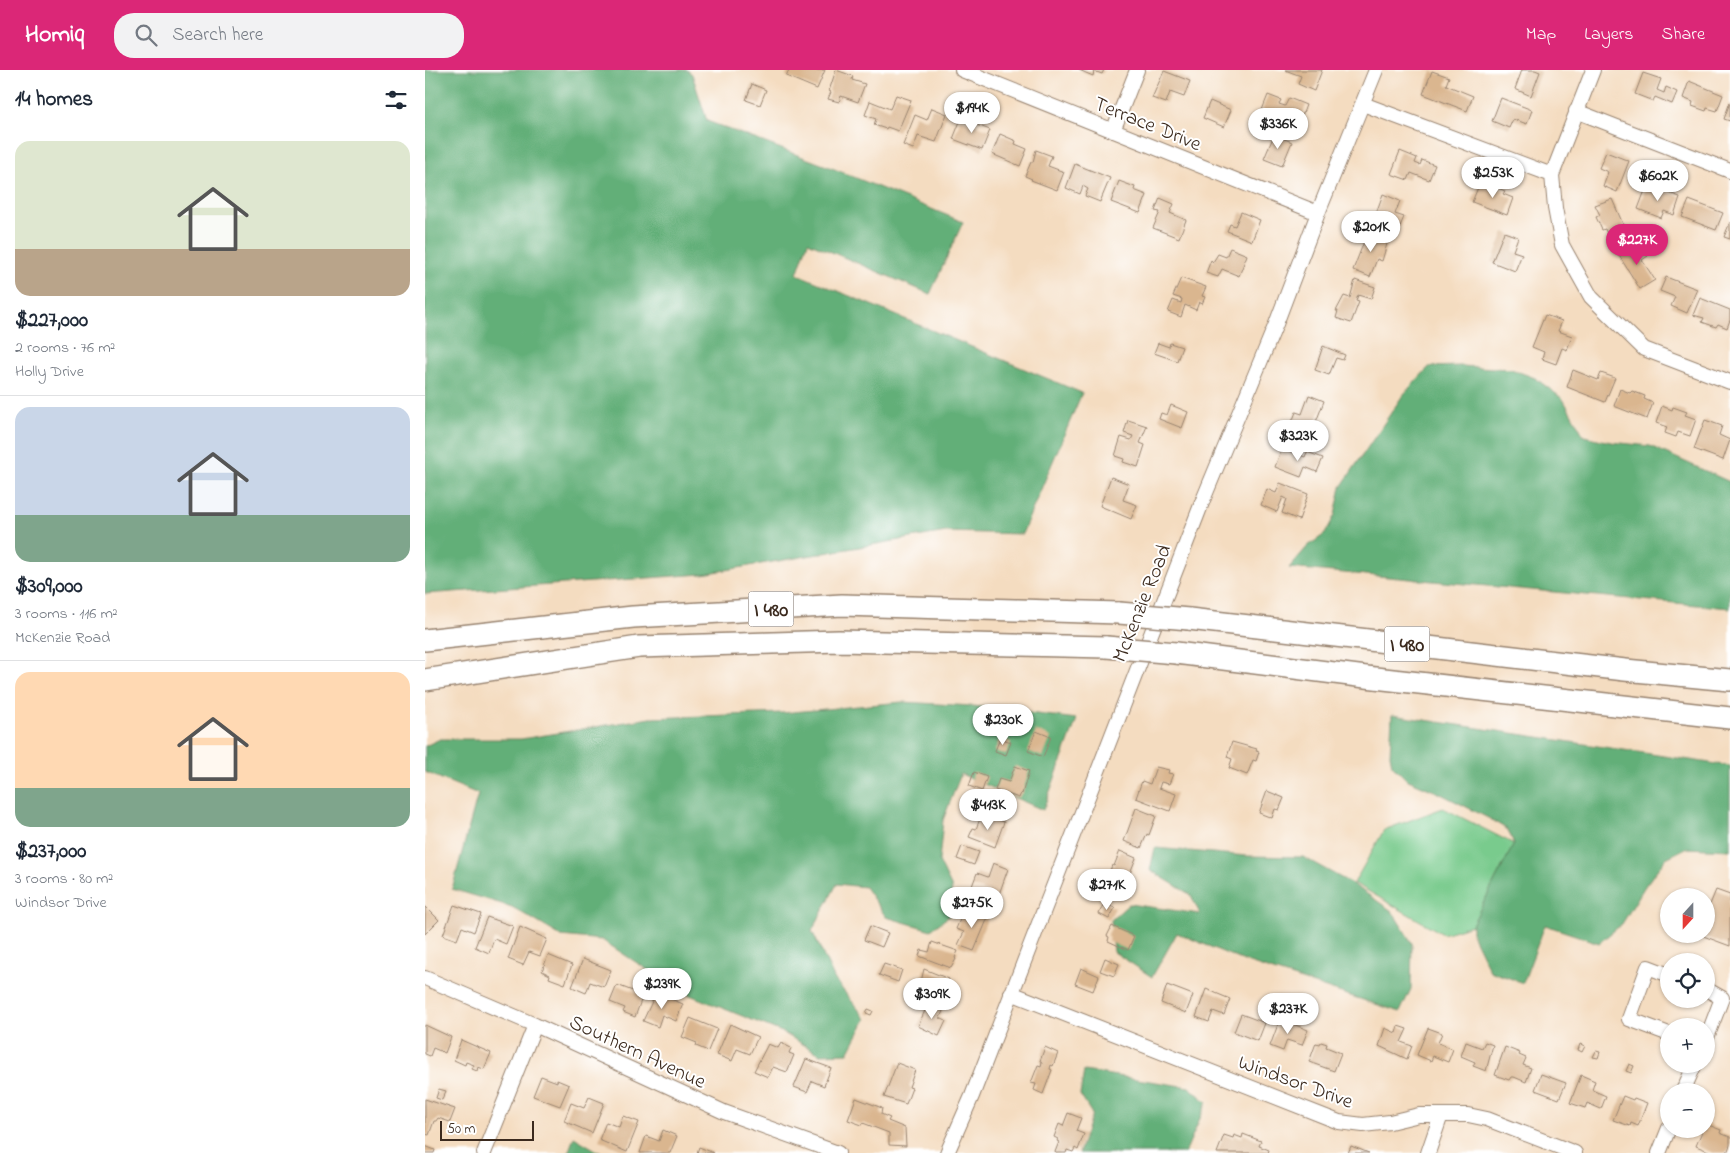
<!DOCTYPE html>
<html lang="en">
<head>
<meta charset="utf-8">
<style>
	:root { --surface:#fff; --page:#f2f2f3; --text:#1f2937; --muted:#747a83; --line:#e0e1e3; --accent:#db2777 }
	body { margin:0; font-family:"Indie Flower",sans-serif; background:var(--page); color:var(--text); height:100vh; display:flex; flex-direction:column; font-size:19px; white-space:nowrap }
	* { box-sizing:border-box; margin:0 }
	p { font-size:16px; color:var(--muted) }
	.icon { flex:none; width:28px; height:28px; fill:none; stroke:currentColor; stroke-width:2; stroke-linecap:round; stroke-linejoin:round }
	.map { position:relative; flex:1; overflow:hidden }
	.sheet { display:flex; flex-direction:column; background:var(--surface); width:425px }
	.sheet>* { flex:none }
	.needle { width:32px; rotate:201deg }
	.buttons { position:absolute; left:1235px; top:818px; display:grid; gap:10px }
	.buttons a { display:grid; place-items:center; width:55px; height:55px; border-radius:50%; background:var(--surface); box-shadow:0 1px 4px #0004; font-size:25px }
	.scale { position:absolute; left:15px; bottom:12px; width:94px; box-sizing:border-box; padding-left:5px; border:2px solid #3b2a1e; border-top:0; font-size:14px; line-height:18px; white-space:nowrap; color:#3b2a1e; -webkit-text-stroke:4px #fff; paint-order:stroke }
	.price { position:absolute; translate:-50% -42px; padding:0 11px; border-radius:18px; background:#fff; color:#222; font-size:16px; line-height:32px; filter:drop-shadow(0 1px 2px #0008) }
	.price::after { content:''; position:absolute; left:50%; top:30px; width:15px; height:11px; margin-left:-8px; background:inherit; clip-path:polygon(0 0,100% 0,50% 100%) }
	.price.active { background:var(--accent); color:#fff }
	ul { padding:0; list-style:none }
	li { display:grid; align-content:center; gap:10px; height:265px; padding:0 15px }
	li+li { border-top:1px solid var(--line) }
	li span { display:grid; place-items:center; height:155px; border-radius:15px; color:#555 }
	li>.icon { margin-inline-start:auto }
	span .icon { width:90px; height:90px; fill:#fffc; stroke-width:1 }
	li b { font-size:21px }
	h2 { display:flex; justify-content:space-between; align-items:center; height:60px; padding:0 15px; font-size:21px }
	header { display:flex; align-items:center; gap:30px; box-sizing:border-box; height:70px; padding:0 25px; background:var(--accent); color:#fff }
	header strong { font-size:24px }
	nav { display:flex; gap:28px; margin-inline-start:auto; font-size:18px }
	.search { width:350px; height:45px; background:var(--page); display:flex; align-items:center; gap:12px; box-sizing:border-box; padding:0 18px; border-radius:20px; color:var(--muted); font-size:19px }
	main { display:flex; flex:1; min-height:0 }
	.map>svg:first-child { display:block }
	.green { fill:#79cb8d; stroke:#5a7a56 }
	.forest { fill:#62af78; stroke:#4e6c4b }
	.building { fill:#dab68f }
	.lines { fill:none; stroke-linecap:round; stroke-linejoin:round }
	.minor-casing { stroke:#98836f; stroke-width:16 }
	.highway-casing { stroke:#98836f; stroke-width:24 }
	.minor { stroke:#fff; stroke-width:14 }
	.highway { stroke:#fff; stroke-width:21 }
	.highway-bridge-casing { stroke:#98836f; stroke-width:24; stroke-linecap:butt }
	.highway-bridge { stroke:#fff; stroke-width:21 }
	.labels { text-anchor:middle; stroke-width:4; stroke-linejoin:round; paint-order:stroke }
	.shield { fill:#fff; stroke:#766a62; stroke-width:1 }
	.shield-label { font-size:20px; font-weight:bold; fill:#3b2a1e }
	.street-label { font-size:21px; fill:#3b2a1e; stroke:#fff }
</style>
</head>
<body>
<header>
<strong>Homiq</strong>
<div class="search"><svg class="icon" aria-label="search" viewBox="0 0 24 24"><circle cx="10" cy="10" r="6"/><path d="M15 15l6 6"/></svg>Search here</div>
<nav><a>Map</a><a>Layers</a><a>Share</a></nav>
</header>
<main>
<section class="sheet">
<h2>14 homes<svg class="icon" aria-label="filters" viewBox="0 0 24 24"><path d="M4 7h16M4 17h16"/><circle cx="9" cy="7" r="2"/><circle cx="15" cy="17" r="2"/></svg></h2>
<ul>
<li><span style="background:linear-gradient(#dfe7d0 70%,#b9a48a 0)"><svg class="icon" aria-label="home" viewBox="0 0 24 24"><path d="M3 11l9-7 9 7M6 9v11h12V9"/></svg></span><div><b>$227,000</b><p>2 rooms · 76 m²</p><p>Holly Drive</p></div></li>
<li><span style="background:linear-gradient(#c9d6e8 70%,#7fa58c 0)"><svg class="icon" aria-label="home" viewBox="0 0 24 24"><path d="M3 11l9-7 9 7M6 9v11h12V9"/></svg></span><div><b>$309,000</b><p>3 rooms · 116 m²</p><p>McKenzie Road</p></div></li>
<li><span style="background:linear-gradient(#ffd9b3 75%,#7fa58c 0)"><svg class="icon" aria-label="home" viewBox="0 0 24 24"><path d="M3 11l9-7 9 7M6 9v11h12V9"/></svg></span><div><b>$237,000</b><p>3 rooms · 80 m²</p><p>Windsor Drive</p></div></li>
</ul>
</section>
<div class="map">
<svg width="1305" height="1083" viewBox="0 0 1305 1083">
	<rect width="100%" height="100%" fill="#fff"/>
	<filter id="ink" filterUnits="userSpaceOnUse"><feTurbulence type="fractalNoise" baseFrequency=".02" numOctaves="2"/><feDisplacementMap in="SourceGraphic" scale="10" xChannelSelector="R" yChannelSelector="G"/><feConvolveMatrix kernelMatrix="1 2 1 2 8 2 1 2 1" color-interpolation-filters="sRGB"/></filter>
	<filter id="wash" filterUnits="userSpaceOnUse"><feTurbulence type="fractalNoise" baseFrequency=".0096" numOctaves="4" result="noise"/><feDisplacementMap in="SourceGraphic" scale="20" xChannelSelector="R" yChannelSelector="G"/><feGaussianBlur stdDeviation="1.12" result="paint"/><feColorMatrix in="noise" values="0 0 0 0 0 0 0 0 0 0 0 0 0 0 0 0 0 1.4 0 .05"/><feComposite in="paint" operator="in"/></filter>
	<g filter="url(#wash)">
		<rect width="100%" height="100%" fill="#f4dcc0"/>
		<path class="green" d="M1018,738L1089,774L1047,855L1018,864L929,813L959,760Z"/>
		<path class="forest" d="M0,0H262L267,4L282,51L407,98L538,152L505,224L383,172L372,204L657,323L597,464L521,462L278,504L0,524Z
			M1036,296L1086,299L1110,308L1138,329L1159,366L1186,372L1225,376L1305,412V538L864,498L883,476L900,464L910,445L916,417L978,325L1004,297Z
			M477,632L548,636L652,649L618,740L536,704L518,750L514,791L527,818L524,846L506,860L461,847L440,817L412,814L387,861L410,910L441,949L423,983L395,984L357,962L255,921L177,870L136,866L87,837L27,819L53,724L0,702V676L15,669H96L225,648L357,643Z
			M967,645L1305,696V780L1261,778L1241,788L1220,816L1197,854L1174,873L1120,855L1098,913L1065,901L1047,864V855L1089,774L1083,760L1065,749L1014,723L981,709L967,695L965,685Z
			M730,778L822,786L878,787L929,815L967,841L987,873L986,919L975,942L824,893L752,863L727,907L689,882L686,850L704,834L775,844L766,825L725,800Z
			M659,1001L764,1017L782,1032L760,1083H654L667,1044L655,1025Z
			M149,1067L176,1083H143Z"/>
		<g id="blocks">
			<path class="building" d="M364,0H400L392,19L361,6Z
				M411,0L428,6L427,10L440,14L433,32L416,26L414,32L403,29L406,22L404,21Z
				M654,0H679L677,4L669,1L668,6Z
				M860,0H897L889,21L873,14L876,6Z
				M1097,0H1110L1115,2L1106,26L1090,19Z
				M739,1L765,11L759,27L745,22L741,33L727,28Z
				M1007,1L1024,7L1021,15L1048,26L1042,41L998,24Z
				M1218,3L1236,9L1232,20L1239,23L1241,17L1252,22L1247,34L1230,27L1228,31L1210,24Z
				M1264,11L1298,25L1292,41L1282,38L1281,41L1267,36L1268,32L1258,28Z
				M327,14L341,20L335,35L321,30Z
				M471,25L486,30L473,61L462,57L461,59L449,55L451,49L440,45L445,31L465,39Z
				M843,25L856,30L854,34L860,36L864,28L881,35L872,59L854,52L857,43L852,41L851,45L837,40Z
				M1076,28L1107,40L1102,54L1088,49L1084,58L1067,51Z
				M785,31L806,40L799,57L778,48Z
				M1305,32V51L1299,49Z
				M507,38L522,44L511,72L493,66L488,79L478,75L490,45L502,50Z
				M536,49L565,60L557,80L528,69Z
				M575,64L591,71L590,74L602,79L595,96L567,84Z
				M849,65L867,72L857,96L839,89Z
				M611,80L627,86L623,96L639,102L632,120L606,110L607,109L600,106L606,92H608Z
				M975,81L992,88L990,93L995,95L997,90L1010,95L1004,110L986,103L983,110L966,104Z
				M1181,82L1204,91L1192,122L1178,116L1183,102L1174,98Z
				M650,94L685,108L675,132L660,126L663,119L658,116L655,124L641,118Z
				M694,111L710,117L709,120L722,125L715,143L686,132Z
				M1054,115L1064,119L1066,115L1080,121L1078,124L1088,128L1082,145L1047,132Z
				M1222,115L1255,127L1249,145L1239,141L1236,148L1213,139Z
				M958,124L975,131L970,144L979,147L973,161L957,154L959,150L950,146Z
				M735,128L749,134L745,143L761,150L754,168L728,158L735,142L730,141Z
				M1187,129L1201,161L1184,168L1180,159L1177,160L1171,147L1175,145L1170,135Z
				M1264,130L1298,143L1291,160L1257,147Z
				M816,142L835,150L827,171L802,161L805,154L810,156Z
				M1305,152V169L1299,167Z
				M944,159L964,167L957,191L952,189L945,207L928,200Z
				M1079,162L1093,167L1088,181L1097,184L1090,201L1067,192Z
				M1208,175L1212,180L1217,176L1223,186L1217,190L1230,210L1215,219L1193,184Z
				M805,178L822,185L814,206L797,199L793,207L781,203L786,190L788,192L793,184L801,187Z
				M1241,207L1272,219L1262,243L1246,236L1250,227L1235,221Z
				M756,208L781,217L777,226L780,227L777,234L774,232L771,240L760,235L756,247L743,242L748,230L756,233L757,229L748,226Z
				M930,210L950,217L946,229L933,225L931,231L934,232L926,253L911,248L913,241H911L919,226L925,228Z
				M1275,228L1305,240V250L1302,258L1293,254L1291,257L1277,252L1279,248L1268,245Z
				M1120,245L1137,251L1133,261L1147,266L1142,280L1137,278L1131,294L1117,289L1119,282L1107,277Z
				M733,273L744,277L745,273L757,277L752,291L729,283Z
				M898,276L920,285L918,290L911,288L904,305L890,300Z
				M1148,300L1173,310L1176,303L1190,308L1180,332L1142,317Z
				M1195,319L1205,323L1207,321L1220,326L1219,329L1228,333L1222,349L1189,336Z
				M884,325L899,331L886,365L865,357L871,342L877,344Z
				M746,335L763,342L757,358L734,349L736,343L742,345Z
				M1237,336L1247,340L1248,337L1262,342L1260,345L1271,349L1265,366L1253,362L1251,367L1240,363L1242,357L1231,353Z
				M703,350L722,356L715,373L720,375L713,397L698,392L699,389L690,386L696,367L706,370L708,366L699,363Z
				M1280,350L1297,356L1294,365L1305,370L1298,390L1269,379Z
				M857,378L880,387L882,382L898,388L892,402L880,397L876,407L850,397Z
				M686,407L704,414L698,430L712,435L706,449L675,436Z
				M855,413L883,424L874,450L857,443L862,429L858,427L852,442L836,435L842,419L851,423Z
				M611,661L626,667L618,687L603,681Z
				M575,668L586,672L581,685L570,681Z
				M807,672L832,679L831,681L834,682L831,691L828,690L822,705L804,698L807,689L802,687Z
				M590,696L604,701L597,724L596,723L594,728L570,720L574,709L584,712Z
				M731,697L744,700L743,703L748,704L744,714L736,712L734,718L751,724L745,741L711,728L717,711L725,714Z
				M549,702L562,707L557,721L544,716Z
				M842,721L859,728L854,740L850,739L847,748L834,743Z
				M711,738L731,746L724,765L722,764L716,778L699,771Z
				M557,744L579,752L570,777L544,767L548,758L551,759Z
				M537,776L554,782L549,795L532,789Z
				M695,781L711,788L695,828L679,821L687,801H685L687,795L689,796Z
				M568,793L583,799L573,827L547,816L552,803L563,807Z
				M1291,820L1305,825V876L1273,864H1281V836L1284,837Z
				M679,833L690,838L684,849L674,844Z
				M29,835L56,844L49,862L37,857L32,870L18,865Z
				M0,836L14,850L0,864Z
				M547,838L564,845L549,881L533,875L539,862L531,859L536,847L543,849Z
				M62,847L88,856L81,874L69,869L64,883L50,877Z
				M445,856L463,863L457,877L439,870Z
				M687,856L709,866L703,880L683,871L684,867L682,866Z
				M95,857L122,869L115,886L104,882L98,895L83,889Z
				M507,872L533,881L530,888L531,889L526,898L494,886L496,880L504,882Z
				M123,885L147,895L140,914L124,908L125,905L117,901Z
				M680,888L694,894L689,906L675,901Z
				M158,889L186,900L179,917L165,912L161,923L147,917Z
				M459,894L477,900L473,912L454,905Z
				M656,898L674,906L668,921L650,914Z
				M499,899L524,909L520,919L517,918L515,924L495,916Z
				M192,915L218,925L210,947L198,942L200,938L185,932Z
				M742,915L768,925L761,943L736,933Z
				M781,919L805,929L799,945L788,941L784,952L771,947Z
				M231,923L258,934L251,951L237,945L233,957L218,951Z
				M503,934L518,941L515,948L521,951L514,966L493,956Z
				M443,939L448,941L446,945L441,943Z
				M816,944L840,953L833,971L809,962Z
				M265,948L292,959L283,981L271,976L272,973L257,967Z
				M855,949L883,960L877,975L862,970L858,981L845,976Z
				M305,954L333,967L325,984L312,979L307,991L292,985Z
				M0,955L26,967L20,983L8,978L5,986L0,984Z
				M973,956L982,959L976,972L987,976L982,989L954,976L960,958L971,963Z
				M1003,958L1017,963L1013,973L1028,979L1023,992L1008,986L1006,991L992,985Z
				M36,970L66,983L59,999L53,997L52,1001L47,999L49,995L41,992L40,995L29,990Z
				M896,972L902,974L901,977L916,983L909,1001L884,992L891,973L895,974Z
				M1041,972L1057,978L1060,972L1068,975L1061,1001L1048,996L1050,992L1036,986Z
				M356,973L366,978L364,983L369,985L362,1002L348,997L343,1007L329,1001L343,974L353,978Z
				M1155,974L1160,976L1157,982L1153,980Z
				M620,977L633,983L628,996L626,995L625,999L627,1000L618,1024L609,1020L611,1014L606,1013L613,995L616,996L617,992L615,991Z
				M1080,977L1095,983L1094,985L1101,988L1098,995L1106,998L1101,1012L1089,1007H1086L1084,1010L1070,1005Z
				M1171,981L1175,982L1173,988L1168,987Z
				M381,989L406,998L399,1016L387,1011L382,1022L369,1017Z
				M472,993L490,1000L484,1017L487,1018L481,1034L459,1027Z
				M1204,994L1209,996L1206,1003L1201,1001Z
				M1116,1004L1141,1013L1134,1029L1110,1020Z
				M1156,1005L1170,1011L1167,1020L1181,1026L1176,1039L1162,1033L1160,1038L1145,1033Z
				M116,1006L132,1012V1010L144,1015L135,1036L108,1026Z
				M14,1019L21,1021L17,1030L11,1028Z
				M1198,1026L1208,1030L1209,1028L1222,1033L1213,1056L1206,1053L1205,1056L1188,1050Z
				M164,1027L179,1033L167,1063L139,1051L146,1033L159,1038Z
				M431,1028L457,1038L456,1044L465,1048L463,1051L480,1058L481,1076L464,1075V1063L438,1053L437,1055L423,1050Z
				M0,1029L30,1039L25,1052L13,1048L11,1051H9L4,1065L0,1064Z
				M643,1043L656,1048L651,1061L659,1064L653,1080L650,1078L648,1082L642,1080L641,1083H631L630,1082L634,1072L632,1071L633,1069L629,1067L634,1054L638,1056Z
				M198,1046L214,1052L202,1082L174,1070L181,1052L194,1057Z
				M1281,1054L1296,1060L1295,1063L1305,1067V1075L1302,1083H1286V1082L1271,1076L1278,1059H1281Z
				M238,1060L252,1066L245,1083H215L221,1066L234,1071Z
				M818,1064L836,1071L834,1076L844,1080L843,1083H792L799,1065L808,1068L809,1065L817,1068Z
				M0,1076L10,1080L9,1083H0Z
				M926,1076L944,1083H923Z
				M274,1077L289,1083H272Z"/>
		</g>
	</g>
	<g filter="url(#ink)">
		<use href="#blocks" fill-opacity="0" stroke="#98836f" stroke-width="1"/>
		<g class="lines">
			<g class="minor-casing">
				<path id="minor" d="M537,0L893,143
					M1168,0L1127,105L1130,138L1137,175L1166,227L1219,279L1305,312
					M938,34L1127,105
					M1151,41L1305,101
					M688,61L712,0
					M1244,905L1223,897L1204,949L1244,964
					M0,908L110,955L299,1042L413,1083
					M1281,919L1297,928L1281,970
					M586,923L914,1052L938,1055L965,1052L994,1045H1043L1062,1049L1150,1083
					M1258,1021L1270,994
					M59,1083L110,955
					M522,1083L547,1026L778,430L851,254L893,143L951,0
					M1003,1083L1016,1045
					M1234,1083L1244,1058"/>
			</g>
			<g class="highway-casing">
				<path id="highway" d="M764,549L1200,600L1305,610
					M0,570L208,547L417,535L694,543
					M751,583L941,607L1305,648
					M0,610L214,577L414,571L681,577"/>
			</g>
			<use href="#minor" class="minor"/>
			<use href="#highway" class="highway"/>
			<g class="highway-bridge-casing">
				<path id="highway-bridge" d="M694,543L764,549
					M681,577L751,583"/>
			</g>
			<use href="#highway-bridge" class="highway-bridge"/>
		</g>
	</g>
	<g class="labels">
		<g class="shield">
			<rect x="323.5" y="521.5" width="45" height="35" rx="4"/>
			<rect x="959.5" y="556.5" width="45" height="35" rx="4"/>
		</g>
		<g class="shield-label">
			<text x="346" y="546">I 480</text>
			<text x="982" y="581">I 480</text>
		</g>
		<g class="street-label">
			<text transform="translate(723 53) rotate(22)" y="7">Terrace Drive</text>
			<text transform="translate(716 533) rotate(-68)" y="7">McKenzie Road</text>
			<text transform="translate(213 981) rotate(25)" y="7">Southern Avenue</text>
			<text transform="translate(871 1011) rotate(20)" y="7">Windsor Drive</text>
		</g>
	</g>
</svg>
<div class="buttons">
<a><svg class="needle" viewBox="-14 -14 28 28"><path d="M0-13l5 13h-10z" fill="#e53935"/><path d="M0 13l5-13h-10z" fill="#747a83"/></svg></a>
<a><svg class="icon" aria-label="locate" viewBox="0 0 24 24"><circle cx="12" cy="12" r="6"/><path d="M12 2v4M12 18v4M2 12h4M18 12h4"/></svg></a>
<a>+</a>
<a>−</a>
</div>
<div class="scale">50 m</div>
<b class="price" style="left:547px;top:64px">$194K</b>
<b class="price" style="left:853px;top:80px">$336K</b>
<b class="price" style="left:1068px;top:129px">$253K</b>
<b class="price" style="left:1233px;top:132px">$602K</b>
<b class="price" style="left:946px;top:183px">$201K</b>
<b class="price active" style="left:1212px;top:196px">$227K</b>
<b class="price" style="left:873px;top:392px">$323K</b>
<b class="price" style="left:578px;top:676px">$230K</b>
<b class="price" style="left:563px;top:761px">$413K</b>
<b class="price" style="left:682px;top:841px">$271K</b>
<b class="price" style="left:547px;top:859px">$275K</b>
<b class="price" style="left:237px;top:940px">$239K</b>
<b class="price" style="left:507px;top:950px">$309K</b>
<b class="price" style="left:863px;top:965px">$237K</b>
</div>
</main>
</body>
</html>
